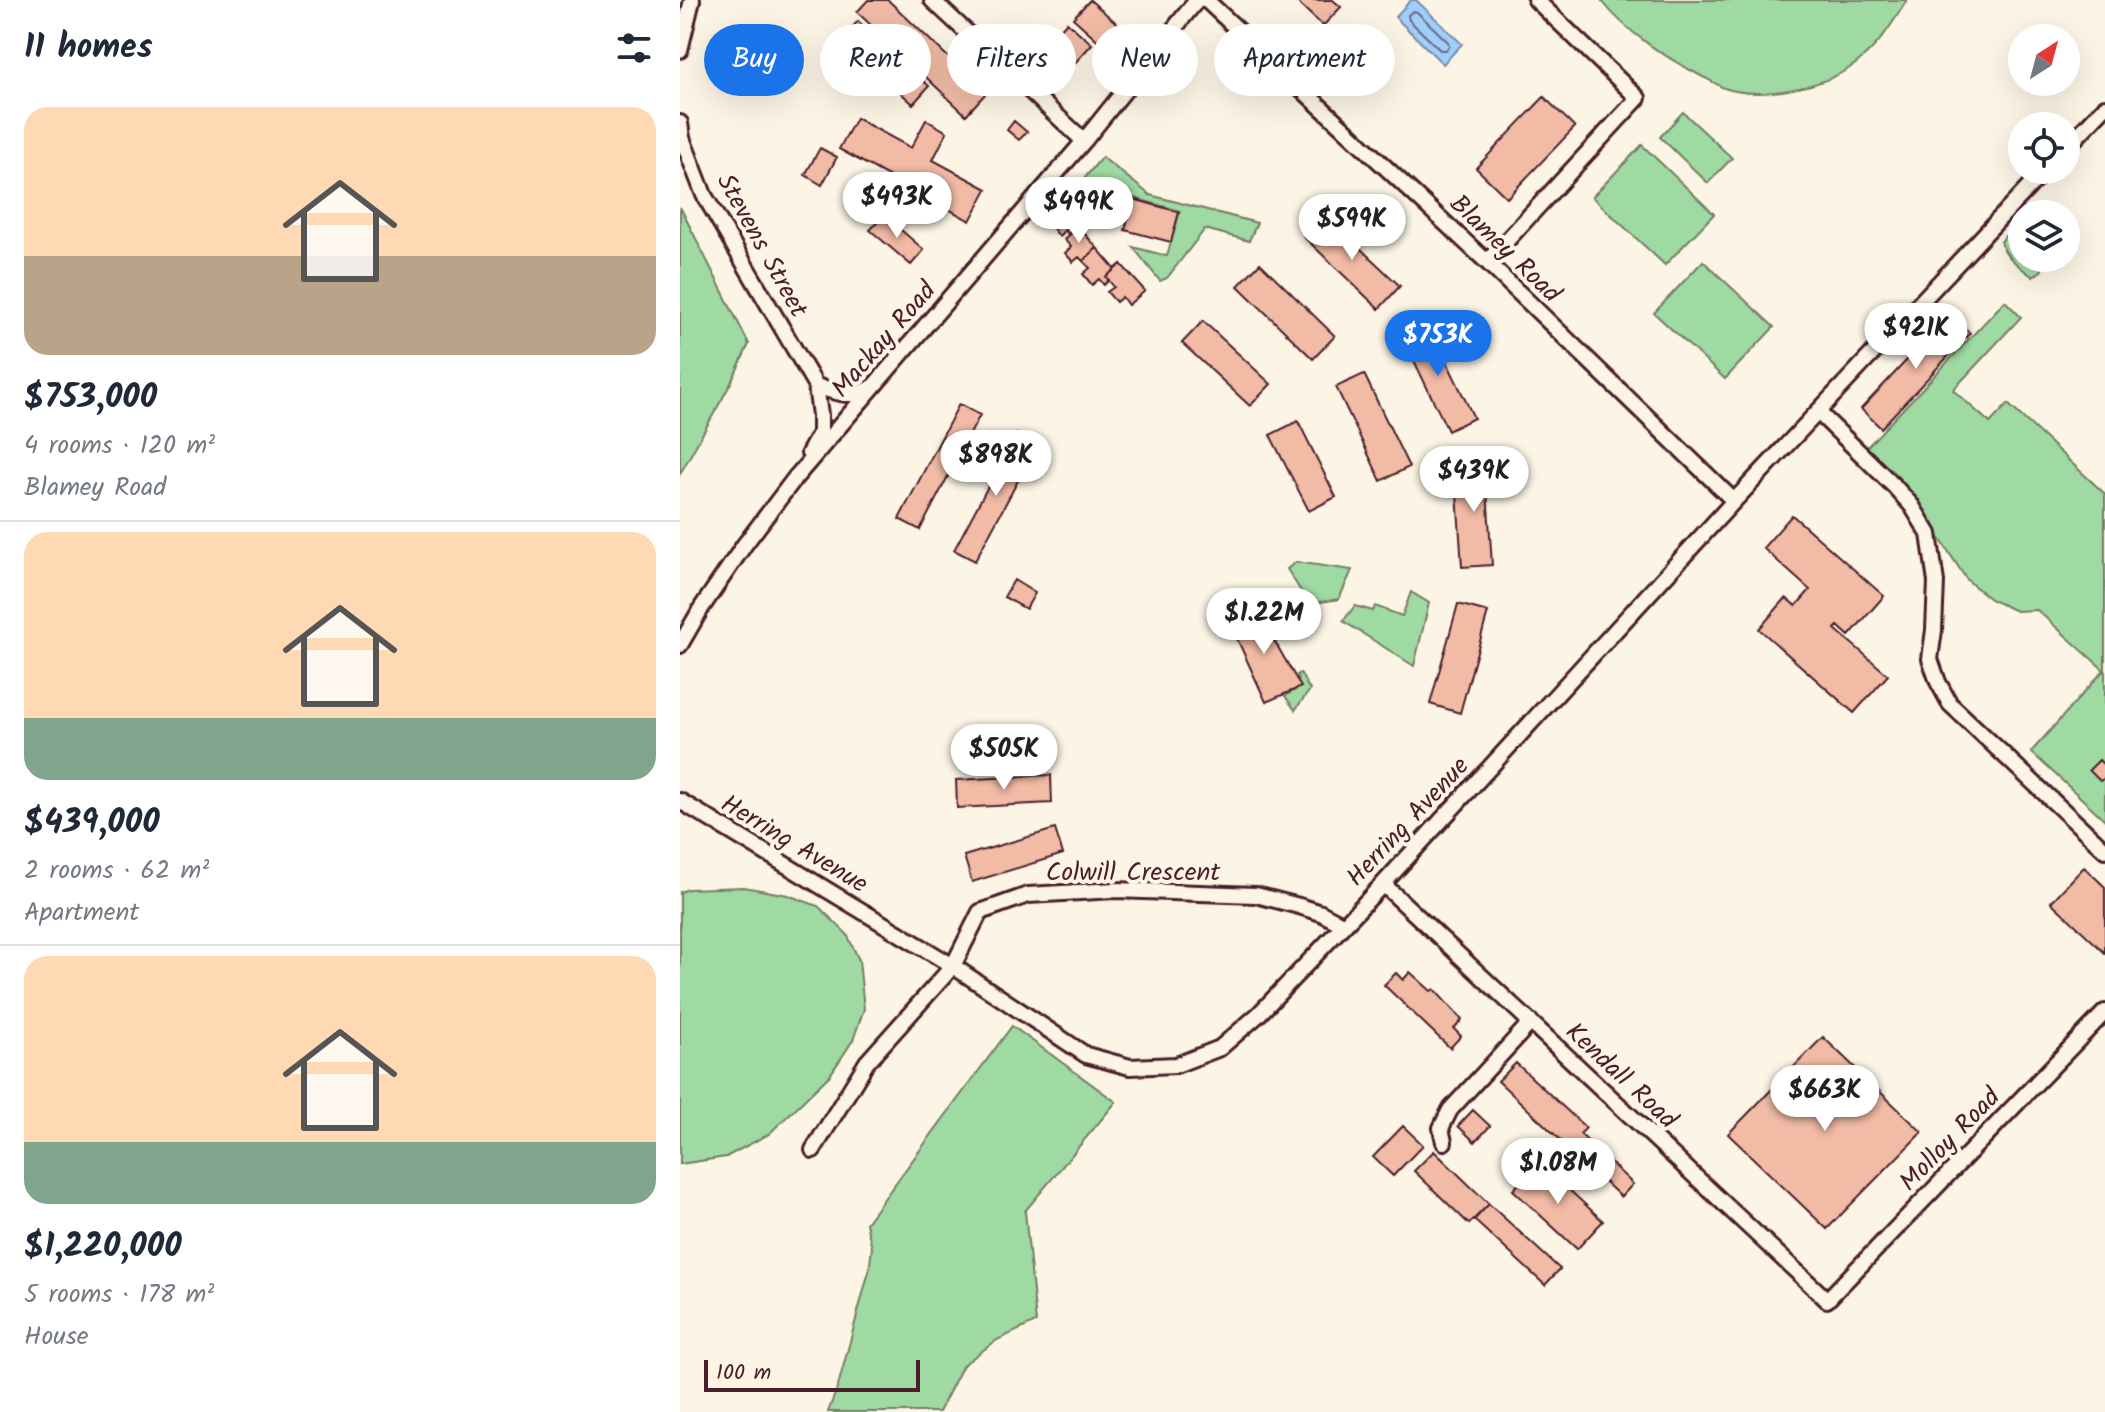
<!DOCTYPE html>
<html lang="en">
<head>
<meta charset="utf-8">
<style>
	:root { --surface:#fff; --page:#f2f2f3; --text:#1f2937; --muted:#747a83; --line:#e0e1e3; --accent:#1a73e8 }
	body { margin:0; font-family:Kalam,sans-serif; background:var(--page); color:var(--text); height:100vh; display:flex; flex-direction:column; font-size:30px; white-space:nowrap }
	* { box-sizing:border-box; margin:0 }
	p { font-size:26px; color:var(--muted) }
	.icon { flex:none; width:44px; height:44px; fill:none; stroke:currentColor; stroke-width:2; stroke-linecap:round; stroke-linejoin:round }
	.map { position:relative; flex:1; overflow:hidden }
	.sheet { display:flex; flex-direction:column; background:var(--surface); width:680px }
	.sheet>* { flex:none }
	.hud { position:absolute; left:24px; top:24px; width:760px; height:72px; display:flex; gap:16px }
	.needle { width:52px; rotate:36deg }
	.controls { position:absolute; left:1328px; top:24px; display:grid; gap:16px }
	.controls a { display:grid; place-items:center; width:72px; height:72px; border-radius:50%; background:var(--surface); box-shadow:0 8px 32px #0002; font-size:40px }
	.scale { position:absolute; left:24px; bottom:20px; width:216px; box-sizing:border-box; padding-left:8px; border:4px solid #4a1f2b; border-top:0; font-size:22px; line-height:28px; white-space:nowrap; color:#4a1f2b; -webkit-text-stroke:6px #fcf5e5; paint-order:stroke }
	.price { position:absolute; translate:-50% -68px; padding:0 18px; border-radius:28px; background:#fff; color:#222; font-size:26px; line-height:52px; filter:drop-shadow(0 2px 4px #0008) }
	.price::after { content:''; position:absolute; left:50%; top:48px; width:24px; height:18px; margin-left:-12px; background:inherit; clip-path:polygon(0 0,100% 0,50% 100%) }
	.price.selected { background:var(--accent); color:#fff }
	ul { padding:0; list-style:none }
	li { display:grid; align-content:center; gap:16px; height:424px; padding:0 24px }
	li+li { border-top:2px solid var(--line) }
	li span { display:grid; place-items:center; height:248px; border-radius:24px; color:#555 }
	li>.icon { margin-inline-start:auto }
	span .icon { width:144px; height:144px; fill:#fffc; stroke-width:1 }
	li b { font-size:34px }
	h2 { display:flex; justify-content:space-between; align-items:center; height:96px; padding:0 24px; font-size:34px }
	.tag { padding:0 28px; border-radius:36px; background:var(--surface); box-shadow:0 8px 32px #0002; font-size:28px; line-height:72px }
	.tag.selected { background:var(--accent); color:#fff }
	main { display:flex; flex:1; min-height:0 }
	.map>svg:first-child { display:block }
	.green { fill:#9edaa1; stroke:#747c66; stroke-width:2 }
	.water { fill:#9ecffb; stroke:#7c89a8; stroke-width:2 }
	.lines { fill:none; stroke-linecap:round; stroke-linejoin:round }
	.shore { stroke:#6c657e; stroke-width:2 }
	.building { fill:#f1bba5; stroke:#4a1f2b; stroke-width:2 }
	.minor-casing { stroke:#4a1f2b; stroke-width:20 }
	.minor { stroke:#fcf5e5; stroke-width:14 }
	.labels { text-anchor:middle; stroke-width:8; stroke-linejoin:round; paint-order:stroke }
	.street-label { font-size:26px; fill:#4a1f2b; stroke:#fcf5e5 }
</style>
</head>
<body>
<main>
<section class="sheet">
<h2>11 homes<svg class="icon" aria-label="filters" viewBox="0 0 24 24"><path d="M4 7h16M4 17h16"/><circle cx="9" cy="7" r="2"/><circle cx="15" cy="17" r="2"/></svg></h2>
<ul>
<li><span style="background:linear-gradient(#ffd9b3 60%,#b9a48a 0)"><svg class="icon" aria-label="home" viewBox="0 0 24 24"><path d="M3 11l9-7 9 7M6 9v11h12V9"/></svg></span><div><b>$753,000</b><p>4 rooms · 120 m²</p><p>Blamey Road</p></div></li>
<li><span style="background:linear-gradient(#ffd9b3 75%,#7fa58c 0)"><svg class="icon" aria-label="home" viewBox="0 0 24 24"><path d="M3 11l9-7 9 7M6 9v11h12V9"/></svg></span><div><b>$439,000</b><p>2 rooms · 62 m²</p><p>Apartment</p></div></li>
<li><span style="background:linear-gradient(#ffd9b3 75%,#7fa58c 0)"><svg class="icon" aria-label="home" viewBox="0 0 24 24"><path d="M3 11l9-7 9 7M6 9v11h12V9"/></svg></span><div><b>$1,220,000</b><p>5 rooms · 178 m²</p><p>House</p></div></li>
</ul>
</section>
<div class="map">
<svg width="1425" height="1412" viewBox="0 0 1425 1412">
	<rect width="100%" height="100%" fill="#fcf5e5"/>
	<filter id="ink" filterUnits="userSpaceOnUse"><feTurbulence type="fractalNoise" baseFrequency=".0125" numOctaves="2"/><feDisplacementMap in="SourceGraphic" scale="16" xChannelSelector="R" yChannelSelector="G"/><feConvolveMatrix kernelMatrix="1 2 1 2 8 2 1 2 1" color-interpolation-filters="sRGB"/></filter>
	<g filter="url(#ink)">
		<path class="green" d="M921,0H1227C1211,26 1195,52 1168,69C1138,88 1079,100 1044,88C1037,85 1030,80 1023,77C985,57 947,33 921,0Z
			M1003,112L1052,158L1028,183L980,137Z
			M962,145L1034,214L985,265L912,197Z
			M422,157L470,195L577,223L569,241L525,229L487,278L480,281L453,247L487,256L500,211L454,198L452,203L439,199L430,210L419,207L399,185Z
			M0,207L69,344L51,383L0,474Z
			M1330,235L1342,245V258H1355L1361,264L1362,270L1353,277C1342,269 1323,255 1321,242L1325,236Z
			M1023,261L1094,327L1045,379L974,313Z
			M1325,301L1341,317L1273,390L1310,423L1328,404L1425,494V820L1351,752L1424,670L1357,610L1336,611L1310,599L1287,580L1230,493L1187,447Z
			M616,562L672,570L659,599L629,604L607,569Z
			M564,590L577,607L553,616L545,600Z
			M731,592L749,603L734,666L663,621L675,606L693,611L695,606L722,616Z
			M620,673L630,690L615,710L605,696L615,690L611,681L618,679L617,675Z
			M64,887L108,895L138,906L167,934L179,960L184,1009L173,1040L150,1075L89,1134L46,1157L0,1164V892L8,889Z
			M332,1026L436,1102L345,1211L356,1322L317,1340L283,1365L259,1412H148L158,1386L189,1271L192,1248L186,1223Z"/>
		<path class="water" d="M731,0H736L782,44L763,64L715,17Z"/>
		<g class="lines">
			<path class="shore" d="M733,11L737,12L768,42L769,46L766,50H760L729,20L728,15Z"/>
		</g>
		<path class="building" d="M188,0H208L306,93L286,115L177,12Z
			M410,0L440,26L423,45L393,18Z
			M615,0H653L661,7L643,26Z
			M178,21L186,29L168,49L160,41Z
			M387,22L412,44L375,85L350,63Z
			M213,52L249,86L233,104L196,70Z
			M864,97L895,127L827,198L796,168Z
			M176,118L231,148L246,120L267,132L253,160L307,189L290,221L159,149Z
			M334,121L347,132L339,140L327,130Z
			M140,148L157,157L142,185L125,175Z
			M386,198L408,225L402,230L398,226L389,235L385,230L379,236L371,226L377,221L369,213Z
			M453,199L499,212L491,242L445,230Z
			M204,215L244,250L231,265L190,230Z
			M645,215L720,286L699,309L624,237Z
			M398,226L417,248L403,261L399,257L393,262L385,253L391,247L384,239Z
			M417,248L435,269L426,277L429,280L424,285L419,279L412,285L403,274L410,268L403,261Z
			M580,263L655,336L633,359L558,286Z
			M441,264L465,291L448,305L442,297L436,302L427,292L434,287L426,277Z
			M1270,314L1290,333L1201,428L1181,409Z
			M523,321L591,384L570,406L502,343Z
			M749,325L794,418L768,431L723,338Z
			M684,374L729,467L701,481L656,387Z
			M279,404L300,415L240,530L219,519Z
			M618,421L656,497L629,511L590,435Z
			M336,434L357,445L295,561L274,550Z
			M805,461L812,565L782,567L775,463Z
			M1112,515L1204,596L1169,636L1158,626L1155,629L1208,675L1174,713L1079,629L1106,598L1116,606L1130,590L1083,548Z
			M334,580L355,593L346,609L324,597Z
			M778,604L808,612L780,713L750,704Z
			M576,609L621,687L586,702L548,619Z
			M1419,760L1425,766V778L1420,781L1409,770Z
			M371,775L372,803L277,808L276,780Z
			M375,829L383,854L292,882L284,856Z
			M1404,867L1425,887V953L1371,902Z
			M730,972L751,991L754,989L782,1020L774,1029L781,1036L770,1048L704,985L716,973L723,980Z
			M1143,1037L1242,1132L1147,1229L1048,1134Z
			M836,1063L906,1128L900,1134L953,1184L941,1197L818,1081Z
			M793,1110L810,1126L795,1142L778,1126Z
			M723,1126L743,1145L713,1176L693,1157Z
			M754,1151L809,1204L789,1224L734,1171Z
			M859,1162L923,1221L897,1249L833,1190Z
			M809,1204L880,1269L865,1285L794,1220Z"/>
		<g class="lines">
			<g class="minor-casing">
				<path id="minor" d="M252,0L404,141
					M526,0L807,262L1054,501
					M0,50L12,0
					M0,123L2,138L24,195L136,386L140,415V433L129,453
					M1386,148L1425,107
					M807,262L958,98L856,0
					M136,386C155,392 171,399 189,389
					M1138,412L1215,487L1232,506L1249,534L1256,582L1254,630L1250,659L1258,682L1270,704L1425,850
					M0,645L22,607L65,544L115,478L404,141L517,0
					M0,801L273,966L406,1055L450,1067L496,1065L540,1048L579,1014L703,884L1054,501L1365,170
					M703,884L1147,1300L1425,1012
					M764,1142L761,1128L770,1110L851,1022
					M133,1150L187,1062L273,966L300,912L348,895L435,890L576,895L619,906L641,913L664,925"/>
			</g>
			<use href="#minor" class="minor"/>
		</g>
	</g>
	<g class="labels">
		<g class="street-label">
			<text transform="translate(83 245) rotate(61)" y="9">Stevens Street</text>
			<text transform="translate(826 248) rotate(44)" y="9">Blamey Road</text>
			<text transform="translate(203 339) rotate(-49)" y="9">Mackay Road</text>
			<text transform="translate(727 821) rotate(-47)" y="9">Herring Avenue</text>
			<text transform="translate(115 843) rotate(31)" y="9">Herring Avenue</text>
			<text x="453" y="880">Colwill Crescent</text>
			<text transform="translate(942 1075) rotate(43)" y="9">Kendall Road</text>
			<text transform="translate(1269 1139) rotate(-46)" y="9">Molloy Road</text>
		</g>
	</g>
</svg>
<div class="controls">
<a><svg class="needle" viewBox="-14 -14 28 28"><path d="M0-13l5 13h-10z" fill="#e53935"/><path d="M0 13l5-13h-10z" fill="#747a83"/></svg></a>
<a><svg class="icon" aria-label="locate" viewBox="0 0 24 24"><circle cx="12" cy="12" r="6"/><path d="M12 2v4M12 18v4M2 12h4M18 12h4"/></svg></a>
<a><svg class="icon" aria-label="layers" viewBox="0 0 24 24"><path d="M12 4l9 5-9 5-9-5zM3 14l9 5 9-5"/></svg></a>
</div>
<div class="scale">100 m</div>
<b class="price" style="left:217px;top:240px">$493K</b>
<b class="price" style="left:399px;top:245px">$499K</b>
<b class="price" style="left:672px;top:262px">$599K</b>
<b class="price" style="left:1236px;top:371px">$921K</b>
<b class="price selected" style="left:758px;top:378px">$753K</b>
<b class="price" style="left:316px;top:498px">$898K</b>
<b class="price" style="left:794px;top:514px">$439K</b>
<b class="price" style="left:584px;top:656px">$1.22M</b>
<b class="price" style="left:324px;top:792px">$505K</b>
<b class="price" style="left:1145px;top:1133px">$663K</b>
<b class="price" style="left:878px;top:1206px">$1.08M</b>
<div class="hud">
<a class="tag selected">Buy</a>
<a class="tag">Rent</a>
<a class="tag">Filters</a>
<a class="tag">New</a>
<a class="tag">Apartment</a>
</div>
</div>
</main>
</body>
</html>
